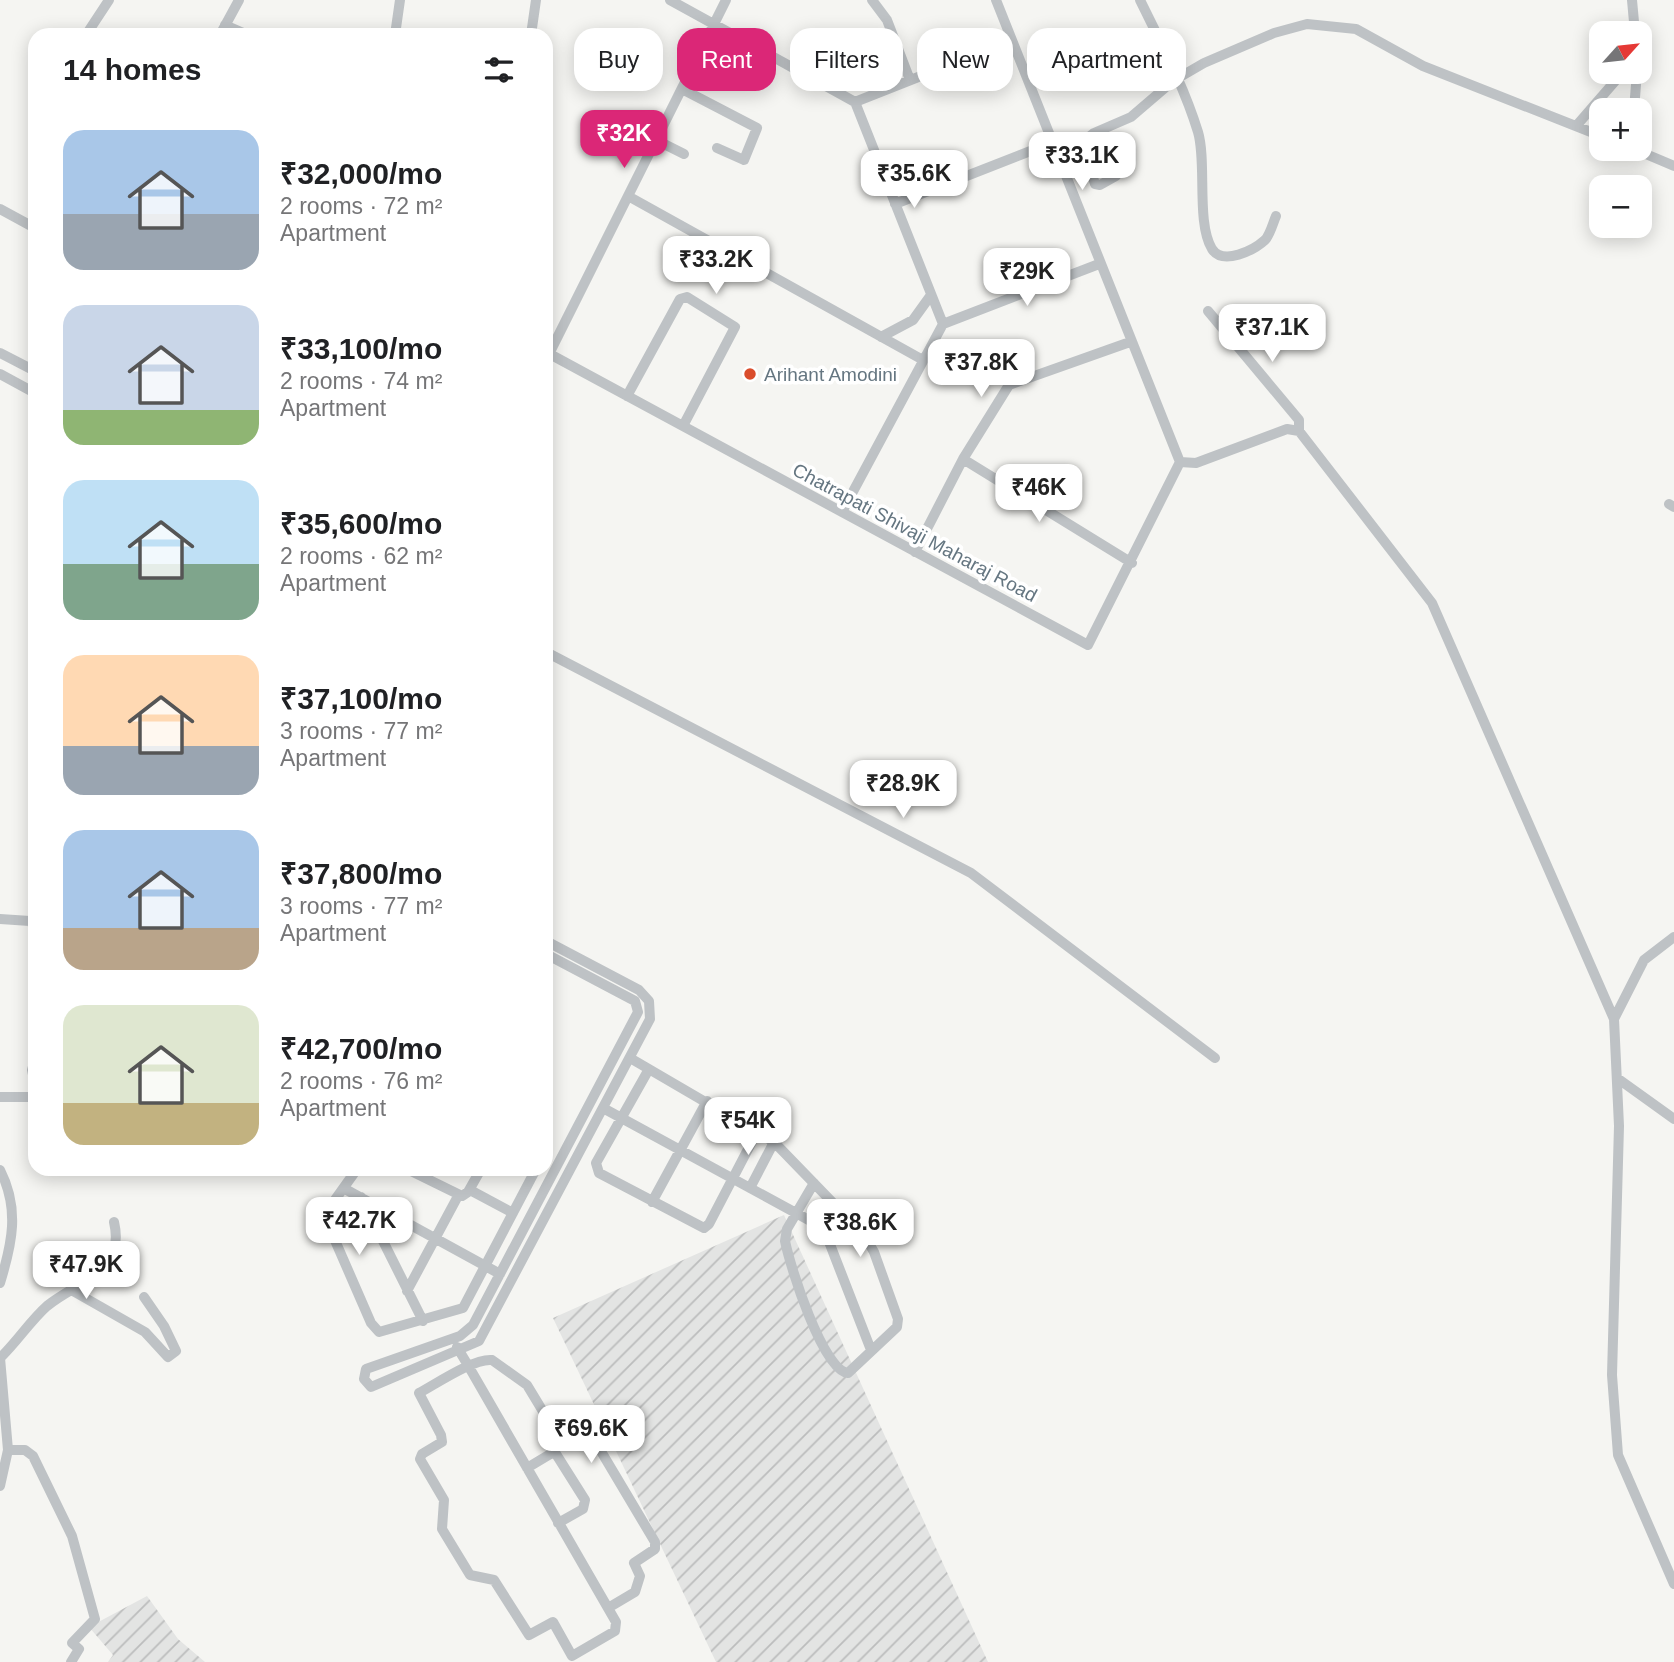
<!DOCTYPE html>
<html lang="en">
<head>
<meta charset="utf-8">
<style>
	:root { --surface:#fff; --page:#f2f2f2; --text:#202124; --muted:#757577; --accent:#db2777 }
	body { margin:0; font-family:Arial,sans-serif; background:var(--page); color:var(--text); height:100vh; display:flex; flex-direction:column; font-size:26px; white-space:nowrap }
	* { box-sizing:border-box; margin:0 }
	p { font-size:23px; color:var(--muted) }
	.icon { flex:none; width:38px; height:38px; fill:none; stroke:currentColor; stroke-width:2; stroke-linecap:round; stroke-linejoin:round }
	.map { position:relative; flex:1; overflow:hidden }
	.panel { position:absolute; left:28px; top:28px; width:525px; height:1148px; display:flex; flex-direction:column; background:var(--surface); border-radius:21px; box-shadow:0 4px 18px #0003 }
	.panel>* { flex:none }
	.top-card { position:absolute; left:574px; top:28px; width:665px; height:63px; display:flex; gap:14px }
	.needle { width:46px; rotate:63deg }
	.fabs { position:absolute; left:1589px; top:21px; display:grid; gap:14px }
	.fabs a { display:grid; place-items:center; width:63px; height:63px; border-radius:14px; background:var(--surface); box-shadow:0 4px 18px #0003; font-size:35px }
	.price { position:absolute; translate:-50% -60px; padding:0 16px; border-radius:14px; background:#fff; color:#222; font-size:23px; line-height:46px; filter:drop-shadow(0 2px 4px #0008) }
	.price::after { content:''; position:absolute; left:50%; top:42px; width:21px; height:16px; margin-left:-10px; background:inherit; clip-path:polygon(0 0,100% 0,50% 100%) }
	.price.selected { background:var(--accent); color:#fff }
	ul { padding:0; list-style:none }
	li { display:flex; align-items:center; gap:21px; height:175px; padding:0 35px }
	li span { display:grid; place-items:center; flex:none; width:196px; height:140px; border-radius:21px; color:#555 }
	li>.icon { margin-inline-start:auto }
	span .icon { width:84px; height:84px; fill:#fffc; stroke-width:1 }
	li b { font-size:30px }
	h2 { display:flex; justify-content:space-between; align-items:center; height:84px; padding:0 35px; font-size:30px }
	.tag { padding:0 24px; border-radius:21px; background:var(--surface); box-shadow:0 4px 18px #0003; font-size:24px; line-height:63px }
	.tag.selected { background:var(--accent); color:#fff }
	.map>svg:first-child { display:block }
	.industrial { fill:url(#industrial-furrows) }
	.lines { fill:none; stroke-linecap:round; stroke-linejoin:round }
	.minor { stroke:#bec2c5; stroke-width:10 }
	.poi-dot { fill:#da4d2c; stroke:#fff; stroke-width:2.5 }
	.labels { text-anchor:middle; stroke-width:7; stroke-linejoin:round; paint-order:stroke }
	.poi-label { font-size:19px; fill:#657681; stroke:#fff; text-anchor:start }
	.street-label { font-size:19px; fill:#657681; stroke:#fff }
</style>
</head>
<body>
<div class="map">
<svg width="1674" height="1662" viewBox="0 0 1674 1662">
	<defs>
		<pattern id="industrial-furrows" width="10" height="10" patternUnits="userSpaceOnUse" patternTransform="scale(1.75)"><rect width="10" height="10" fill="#e3e4e3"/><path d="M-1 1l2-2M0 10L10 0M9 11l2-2" fill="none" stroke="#bcbdbd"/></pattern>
	</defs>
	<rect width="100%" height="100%" fill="#f5f5f2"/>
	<path class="industrial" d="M784,1215L988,1662H716L553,1318Z
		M147,1596L178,1639L205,1662H108L113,1655L89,1627Z"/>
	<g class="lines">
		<path class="minor" d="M670,0L855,102L943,324L842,512
			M872,0L887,20L910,80
			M996,0L1180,462
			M1140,0C1161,43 1184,86 1198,132C1207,162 1196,223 1212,249C1223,266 1254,250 1265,240C1270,235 1273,223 1276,216
			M1632,0L1635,33
			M225,25L248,35
			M86,35L109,0
			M220,35L239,0
			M395,35L400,0
			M531,35L536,0
			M682,89L757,128L744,160L717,148
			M855,102L1012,40
			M1634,110L1637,72
			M1577,125L1623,72
			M656,140L684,154
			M1082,142L1095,184L1100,185L1116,176
			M1634,149L1674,166
			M1058,162L1094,133L1131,117L1173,81L1204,63L1274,33L1307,24L1356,29L1423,66L1601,136
			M628,196L923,360
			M895,204L1051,143
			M0,209L35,228
			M1208,311L1299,420V431
			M943,324L1099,264
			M881,337L913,320L931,295
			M546,352L1088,645L1180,462
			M0,353L35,371
			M549,354L726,0
			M0,374L35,393
			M627,396L680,299L687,297L735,327L683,426
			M963,459L1132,563
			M1180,462L1196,463L1287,429L1299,431L1432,603L1614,1019L1619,1126L1612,1375L1618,1455L1674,1584
			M1669,504L1674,507
			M915,552L963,459L1009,385L1130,342
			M546,652L971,873L1215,1058
			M0,919L30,921L35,927L34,947
			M546,941L639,990L649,1001L650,1019L479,1341L371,1387L364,1379L366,1369L460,1336L473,1325L638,1012L635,1001L546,954
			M1614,1019L1644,960L1674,937
			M630,1058L774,1142L864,1235L874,1252L898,1319L897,1327L848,1373C823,1371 790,1266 785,1241L787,1229L814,1183
			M35,1060L32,1070L35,1084
			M649,1069L596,1163L599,1173L704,1228L709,1224L758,1130
			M1617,1078L1674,1119
			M0,1097H35
			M603,1108L818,1225L826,1234L871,1350
			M357,1169L327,1211V1222L371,1323L379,1332L463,1308L536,1169
			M407,1169L462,1196L468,1192L481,1169
			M0,1170C20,1209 12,1244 0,1283
			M750,1188L774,1142
			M345,1189L500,1274
			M470,1190L513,1213
			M361,1197L423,1321
			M652,1202L707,1101
			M73,1291L145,1332L168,1357L176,1351L164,1326L144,1297
			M407,1291L458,1196
			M457,1347L469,1367L616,1622L615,1631L572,1656L553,1622L529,1635L494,1580L470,1575L442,1529L444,1500L420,1459L422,1454L442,1442L441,1435L419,1393C436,1384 474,1358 492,1360L527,1385L550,1423L556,1424L576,1412L580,1416L655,1542V1549L634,1563L640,1576L635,1592L608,1608
			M0,1358C17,1342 30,1321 47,1306C79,1280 126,1273 114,1222
			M0,1358L8,1450L0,1486
			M8,1450H25L33,1456L72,1536L95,1619L72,1643L79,1649L71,1662
			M527,1468L552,1453L556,1454L585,1500L583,1509L558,1523"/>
	</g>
	<circle class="poi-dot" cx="750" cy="374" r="7"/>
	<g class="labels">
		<g class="poi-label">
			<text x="764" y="381">Arihant Amodini</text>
		</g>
		<g class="street-label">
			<text transform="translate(915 532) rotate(28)" y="7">Chatrapati Shivaji Maharaj Road</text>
		</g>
	</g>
</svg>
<div class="fabs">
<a><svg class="needle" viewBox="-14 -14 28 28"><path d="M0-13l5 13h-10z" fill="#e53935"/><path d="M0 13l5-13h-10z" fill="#757577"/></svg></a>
<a>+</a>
<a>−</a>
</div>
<b class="price selected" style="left:624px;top:170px">₹32K</b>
<b class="price" style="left:1082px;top:192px">₹33.1K</b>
<b class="price" style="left:914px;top:210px">₹35.6K</b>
<b class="price" style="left:716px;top:296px">₹33.2K</b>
<b class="price" style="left:1027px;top:308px">₹29K</b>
<b class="price" style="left:1272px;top:364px">₹37.1K</b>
<b class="price" style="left:981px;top:399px">₹37.8K</b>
<b class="price" style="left:1039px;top:524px">₹46K</b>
<b class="price" style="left:903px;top:820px">₹28.9K</b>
<b class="price" style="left:748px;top:1157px">₹54K</b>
<b class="price" style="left:359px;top:1257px">₹42.7K</b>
<b class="price" style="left:860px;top:1259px">₹38.6K</b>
<b class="price" style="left:86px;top:1301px">₹47.9K</b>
<b class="price" style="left:591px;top:1465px">₹69.6K</b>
<div class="top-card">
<a class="tag">Buy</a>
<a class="tag selected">Rent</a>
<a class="tag">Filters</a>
<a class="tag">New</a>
<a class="tag">Apartment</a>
</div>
<section class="panel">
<h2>14 homes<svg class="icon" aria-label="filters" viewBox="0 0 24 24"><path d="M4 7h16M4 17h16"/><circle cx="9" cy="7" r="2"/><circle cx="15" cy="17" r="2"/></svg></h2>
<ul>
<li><span style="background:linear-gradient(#a9c7e8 60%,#9aa5b1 0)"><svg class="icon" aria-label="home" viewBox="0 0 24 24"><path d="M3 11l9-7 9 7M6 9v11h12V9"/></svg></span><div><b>₹32,000/mo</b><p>2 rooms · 72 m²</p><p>Apartment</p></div></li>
<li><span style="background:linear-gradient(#c9d6e8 75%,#8fb573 0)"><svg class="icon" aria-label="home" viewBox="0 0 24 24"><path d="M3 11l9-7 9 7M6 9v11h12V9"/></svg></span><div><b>₹33,100/mo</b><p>2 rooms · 74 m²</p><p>Apartment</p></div></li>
<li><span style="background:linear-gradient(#bfe0f5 60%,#7fa58c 0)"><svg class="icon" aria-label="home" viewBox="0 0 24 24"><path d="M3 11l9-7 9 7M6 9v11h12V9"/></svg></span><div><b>₹35,600/mo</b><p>2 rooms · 62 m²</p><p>Apartment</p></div></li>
<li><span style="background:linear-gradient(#ffd9b3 65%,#9aa5b1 0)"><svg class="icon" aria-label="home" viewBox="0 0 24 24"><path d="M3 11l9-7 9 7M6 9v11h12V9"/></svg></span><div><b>₹37,100/mo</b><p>3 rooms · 77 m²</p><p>Apartment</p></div></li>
<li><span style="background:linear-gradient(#a9c7e8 70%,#b9a48a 0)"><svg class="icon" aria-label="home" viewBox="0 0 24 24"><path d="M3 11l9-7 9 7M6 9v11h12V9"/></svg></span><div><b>₹37,800/mo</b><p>3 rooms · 77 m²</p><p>Apartment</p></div></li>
<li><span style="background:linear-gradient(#dfe7d0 70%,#c2b280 0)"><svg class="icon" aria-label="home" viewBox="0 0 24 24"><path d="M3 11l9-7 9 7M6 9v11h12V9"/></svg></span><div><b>₹42,700/mo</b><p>2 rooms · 76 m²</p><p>Apartment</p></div></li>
</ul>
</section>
</div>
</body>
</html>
